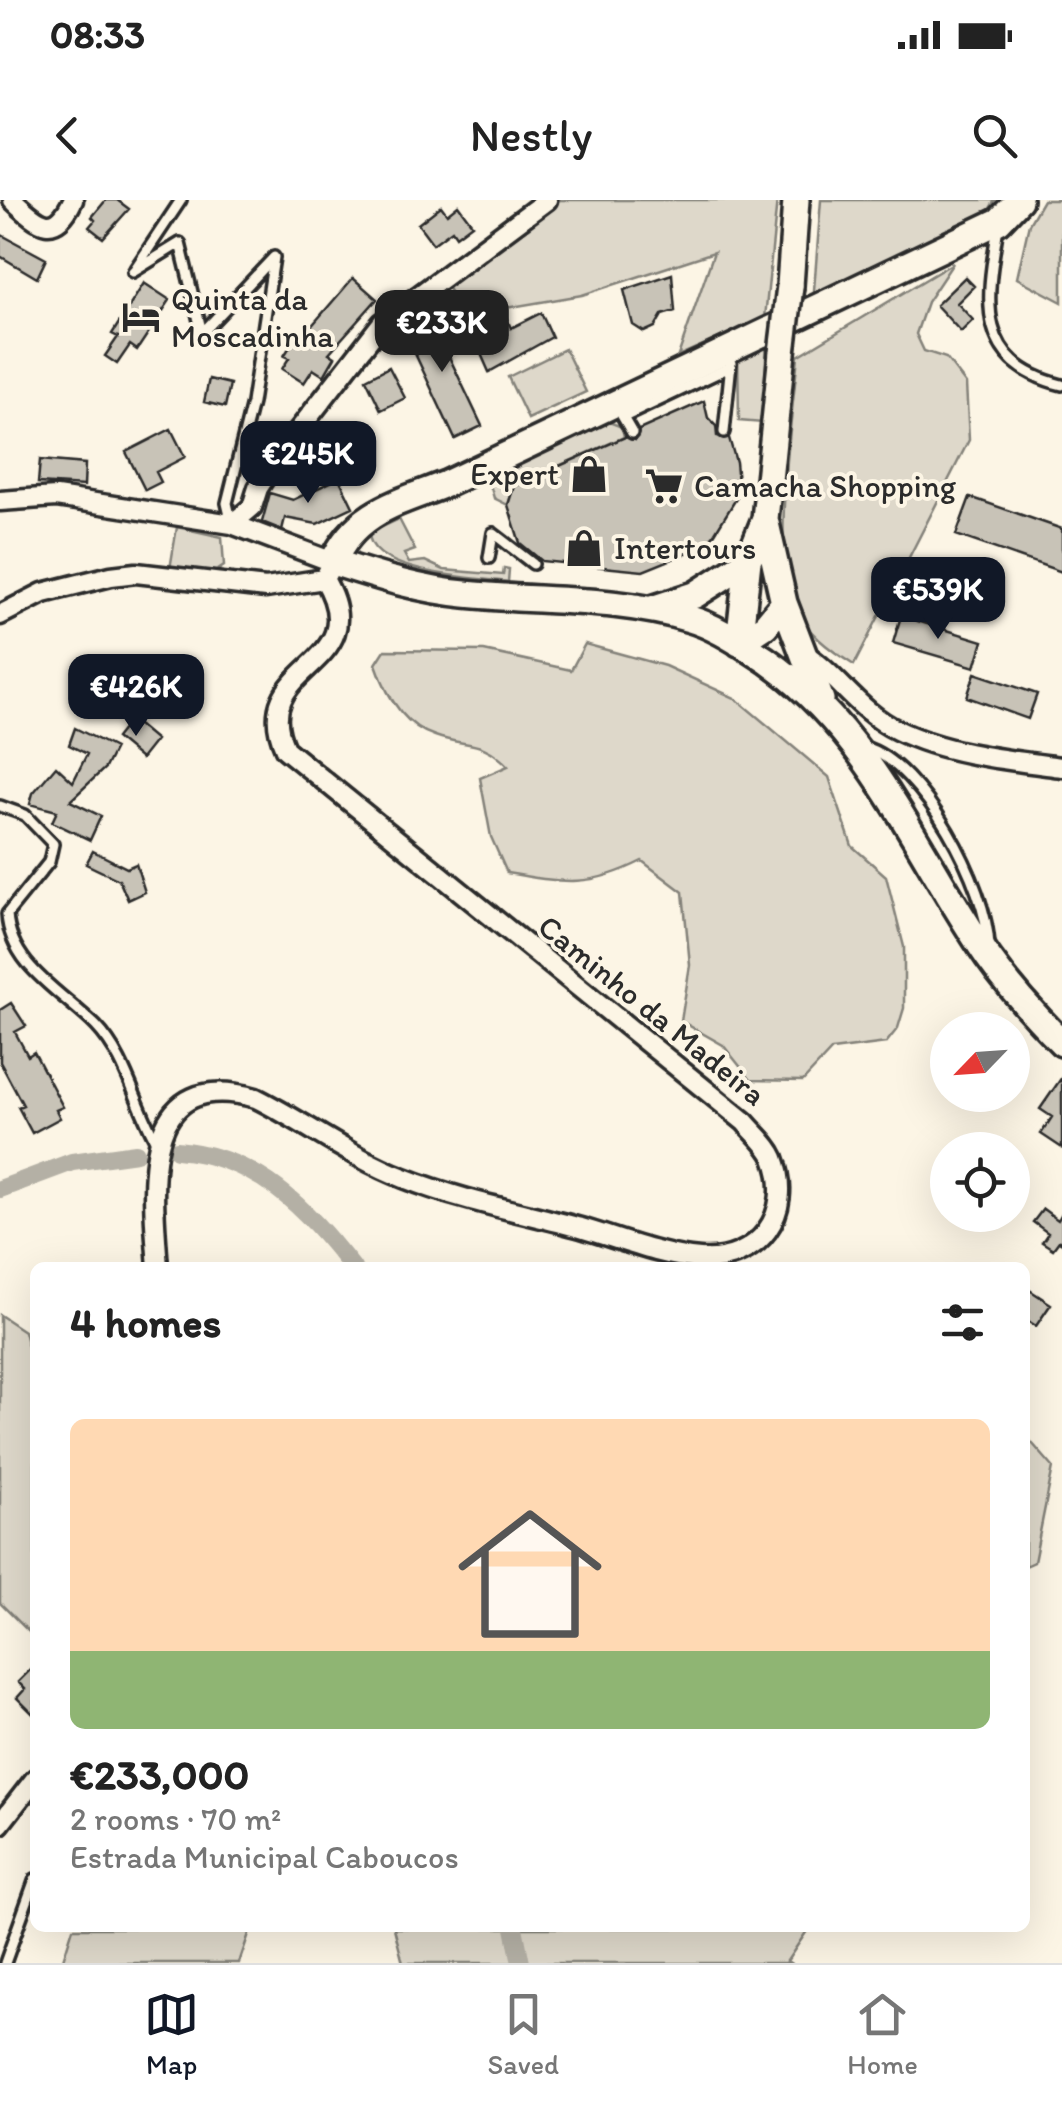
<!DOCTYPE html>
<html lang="en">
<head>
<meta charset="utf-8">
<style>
	:root { --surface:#fff; --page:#f2f2f2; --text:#222; --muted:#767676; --line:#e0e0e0; --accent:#111827 }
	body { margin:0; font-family:Itim,sans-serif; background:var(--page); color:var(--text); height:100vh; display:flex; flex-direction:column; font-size:38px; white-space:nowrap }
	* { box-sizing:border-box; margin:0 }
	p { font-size:32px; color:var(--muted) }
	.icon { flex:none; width:55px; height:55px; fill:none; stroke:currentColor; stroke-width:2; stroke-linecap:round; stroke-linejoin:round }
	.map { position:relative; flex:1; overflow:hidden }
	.panel { position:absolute; left:30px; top:1062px; width:1000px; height:670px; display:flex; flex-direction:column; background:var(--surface); border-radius:15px; box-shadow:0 10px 40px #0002 }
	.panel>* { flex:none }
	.needle { width:65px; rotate:245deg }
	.controls { position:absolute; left:930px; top:812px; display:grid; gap:20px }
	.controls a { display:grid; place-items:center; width:100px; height:100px; border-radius:50%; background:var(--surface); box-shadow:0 10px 40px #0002; font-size:50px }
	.price { position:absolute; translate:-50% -85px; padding:0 22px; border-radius:20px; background:var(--accent); color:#fff; font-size:32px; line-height:65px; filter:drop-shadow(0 2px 5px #0008) }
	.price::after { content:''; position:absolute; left:50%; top:60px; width:30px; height:22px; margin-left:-15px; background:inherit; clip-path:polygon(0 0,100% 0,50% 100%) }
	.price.current { background:#222; color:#fff }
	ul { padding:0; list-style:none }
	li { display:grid; align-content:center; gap:20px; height:530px; padding:0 40px }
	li+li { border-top:2px solid var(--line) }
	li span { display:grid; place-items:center; height:310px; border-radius:15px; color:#555 }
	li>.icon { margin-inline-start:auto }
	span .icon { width:180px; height:180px; fill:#fffc; stroke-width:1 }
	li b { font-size:42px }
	h2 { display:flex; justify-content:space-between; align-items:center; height:120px; padding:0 40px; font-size:42px }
	.status { display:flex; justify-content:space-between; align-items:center; height:70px; padding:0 50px; background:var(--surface); direction:ltr }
	.status svg { height:28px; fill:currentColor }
	header { display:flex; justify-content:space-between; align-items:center; height:130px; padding:0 40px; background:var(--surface); font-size:45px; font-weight:600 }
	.tabs { display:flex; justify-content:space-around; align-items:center; height:140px; border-top:2px solid var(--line); background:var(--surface); font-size:28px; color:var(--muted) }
	.tabs a { display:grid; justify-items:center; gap:5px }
	.tabs .current { color:var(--accent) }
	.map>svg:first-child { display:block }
	.green { fill:#ded8ca; stroke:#84827a; stroke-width:2.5 }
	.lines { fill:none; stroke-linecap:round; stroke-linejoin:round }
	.canal { stroke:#b4b0a5; stroke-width:18 }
	.building { fill:#c8c3b7; stroke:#2b2b2b; stroke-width:2.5 }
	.lane-casing { stroke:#2b2b2b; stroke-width:16 }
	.street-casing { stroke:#2b2b2b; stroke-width:25 }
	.secondary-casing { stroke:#2b2b2b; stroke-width:32 }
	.lane { stroke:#fcf5e5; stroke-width:9 }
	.street { stroke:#fcf5e5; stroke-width:18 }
	.secondary { stroke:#fcf5e5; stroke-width:25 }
	.secondary-bridge-casing { stroke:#2b2b2b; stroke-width:32; stroke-linecap:butt }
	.secondary-bridge { stroke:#fcf5e5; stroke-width:25 }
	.labels { text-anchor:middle; stroke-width:8; stroke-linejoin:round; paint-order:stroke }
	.poi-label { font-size:32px; fill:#2b2b2b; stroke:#fcf5e5; text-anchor:start }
	.street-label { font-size:32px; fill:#2b2b2b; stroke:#fcf5e5 }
</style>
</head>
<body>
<div class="status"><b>08:33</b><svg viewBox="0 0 49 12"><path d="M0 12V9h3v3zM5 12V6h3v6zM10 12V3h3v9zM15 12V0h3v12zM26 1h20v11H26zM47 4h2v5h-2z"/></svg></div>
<header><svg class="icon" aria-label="back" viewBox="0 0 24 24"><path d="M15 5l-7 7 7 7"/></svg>Nestly<svg class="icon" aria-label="search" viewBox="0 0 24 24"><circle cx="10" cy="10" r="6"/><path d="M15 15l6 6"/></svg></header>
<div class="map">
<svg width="1062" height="1763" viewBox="0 0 1062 1763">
	<rect width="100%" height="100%" fill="#fcf5e5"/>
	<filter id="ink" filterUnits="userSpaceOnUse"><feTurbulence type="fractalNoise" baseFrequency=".01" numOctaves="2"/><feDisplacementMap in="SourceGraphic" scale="20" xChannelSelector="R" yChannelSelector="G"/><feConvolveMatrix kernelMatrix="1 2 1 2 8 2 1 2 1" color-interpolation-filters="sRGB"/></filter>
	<g filter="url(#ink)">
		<path class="green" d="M559,0H777L765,118L678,156L714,52L582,95L464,115L446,85Z
			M821,0H995L988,12L813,103Z
			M1043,0H1062V102L1017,78L1029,24Z
			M953,63L927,102L916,134L924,151L946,158L966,184L969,240L854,465C830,450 805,432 794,405C771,351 792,218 798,156Z
			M767,137L763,223L739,221L738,150Z
			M565,149L586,192L528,219L508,177Z
			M609,222L622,227L624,237L514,286L508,305L494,298L488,278Z
			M399,319L415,350L404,354L409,363L425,361L444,370L503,375L504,368L509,369L508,382C476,378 369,374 369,333Z
			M177,327L222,337L224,366L215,372L170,369Z
			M585,444L665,466L735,498L829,577L852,646L886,676L904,747V808L898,828L886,843L832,850L803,881L751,880L723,845L681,821L690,765L683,692L642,661C589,688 564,683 507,673L491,637L480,578L508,566C481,538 469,548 435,536C403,526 386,494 376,464L385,450L484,451L571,470Z
			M0,1115L24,1131L35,1176V1438L0,1403Z
			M1025,1235L1053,1267L1034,1362L1025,1366Z
			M73,1728H251L239,1763H62Z
			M394,1728H809L787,1761L790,1763H403Z"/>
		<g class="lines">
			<path class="canal" d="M177,950C258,957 305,1007 353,1068
				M0,989L72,962L136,953
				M514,1728L521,1763"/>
		</g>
		<path class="building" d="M106,0H117L129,9L103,38L89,27L95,20L92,17Z
			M458,5L472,24L456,36L452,30L433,44L418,24L441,6L447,14Z
			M0,34L46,59L37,78L0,56Z
			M672,74L675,111L662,115L655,127L644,132L633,125L624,90Z
			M965,77L974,86L957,103L973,120L961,132L936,105Z
			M353,78L377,99L329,153L335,157L324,176L313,169L304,183L282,169L289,158L284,156L298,134L302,137Z
			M144,83L170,100L137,150L130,145L117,164L105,156L118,137L112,134Z
			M491,113L493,118L504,113L511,128L541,113L552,137L489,172L468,124Z
			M431,118L436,129L444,122L455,136L444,146L482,226L455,239L410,143L404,145L398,134Z
			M389,167L405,198L381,210L366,179Z
			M209,179L230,184L225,207L204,202Z
			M704,201L708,218L716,226L717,236L729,238L736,262L739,294L713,336L690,352L643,371L542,361L520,343L508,305L514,286L625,237L635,240L639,230Z
			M171,229L185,257L156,272L161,282L145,290L126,252Z
			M40,260L85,264L84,286L38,283Z
			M339,278L353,307L317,324L285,318L282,330L262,322L270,293L293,300Z
			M970,297L1062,329V372L956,335Z
			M901,416L983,441L975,467L893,443Z
			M975,473L1037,494L1028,519L967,497Z
			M131,519L156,540L141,559L116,538Z
			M75,528L115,548L105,568L70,601L101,616L90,640L52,622L57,611L30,604L33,593L56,566L73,582L87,554L69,545Z
			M93,651L127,668L136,664L145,692L128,700L119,680L86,664Z
			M11,803L26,826L15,832L28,856L34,852L63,907L56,910L60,918L32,933L18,907L23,905L0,862V810Z
			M1062,877V948L1041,934L1052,917L1040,909Z
			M1043,1009L1058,1020L1062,1013V1043L1059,1041L1053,1049L1042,1042L1048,1033L1033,1022Z
			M1025,1087L1051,1104L1036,1126L1025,1119Z
			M35,1465V1516L17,1498L25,1489L18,1482Z"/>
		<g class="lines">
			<g class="lane-casing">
				<path id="lane" d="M998,27C986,100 974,163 1062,185
					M135,69L181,0
					M133,72L180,43L202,133L274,57L252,203L227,303L232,324
					M621,214L632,233
					M624,217L730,167
					M724,232L731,163
					M493,333L533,364
					M489,358L493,333
					M864,547C923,564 987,687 989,746
					M0,606L25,615L53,644L49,662L7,714C10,766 62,792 96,826C127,858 135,905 157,943
					M5,1763L35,1679"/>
			</g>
			<g class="street-casing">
				<path id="street" d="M13,0C38,23 54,40 73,0
					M0,301L56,297L232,324L333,362L324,379L266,388L136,373L111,376L43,393L0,415
					M232,324L252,307L258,288L280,254L382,123L547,0
					M802,452C837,474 859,512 897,530C946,554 1008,560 1062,567
					M158,1068C153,991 135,865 256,898C306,923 352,958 404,978C462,1001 522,1012 581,1028C619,1039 660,1056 700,1059C759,1063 795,1013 774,958C768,944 754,933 745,922L285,549C246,462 378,470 324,379
					M0,1624L35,1579"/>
			</g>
			<g class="secondary-casing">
				<path id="secondary" d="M1019,0L999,21L446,284C398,303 356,311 333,362C377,376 420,390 465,394C540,402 617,397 690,419C711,425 732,438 751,450C867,521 914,649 988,757C1010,788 1036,817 1062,843
					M790,86L796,0
					M765,319L784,403L821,500
					M652,409L695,395L748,361
					M739,443L748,361L765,319L782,153
					M739,443L765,426L784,403"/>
			</g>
			<use href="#lane" class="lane"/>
			<use href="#street" class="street"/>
			<use href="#secondary" class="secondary"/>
			<g class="secondary-bridge-casing">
				<path id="secondary-bridge" d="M782,153L790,86"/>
			</g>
			<use href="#secondary-bridge" class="secondary-bridge"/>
		</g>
	</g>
	<defs>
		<g id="hotel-bare" transform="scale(3)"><path d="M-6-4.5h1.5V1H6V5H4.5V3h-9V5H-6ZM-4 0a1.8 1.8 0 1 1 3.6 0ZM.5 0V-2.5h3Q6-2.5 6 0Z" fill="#2b2b2b" stroke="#fcf5e5" stroke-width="2.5" paint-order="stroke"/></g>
		<g id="shop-bare" transform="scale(3)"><path d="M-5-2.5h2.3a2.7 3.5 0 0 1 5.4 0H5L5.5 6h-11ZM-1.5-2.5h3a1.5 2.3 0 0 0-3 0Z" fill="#2b2b2b" stroke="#fcf5e5" stroke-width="2.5" paint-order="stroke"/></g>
		<g id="supermarket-bare" transform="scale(3)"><path d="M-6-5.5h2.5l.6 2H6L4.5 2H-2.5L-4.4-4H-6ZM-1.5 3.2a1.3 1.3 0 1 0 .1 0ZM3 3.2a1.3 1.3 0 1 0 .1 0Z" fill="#2b2b2b" stroke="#fcf5e5" stroke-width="2.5" paint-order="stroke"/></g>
	</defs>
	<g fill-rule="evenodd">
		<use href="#hotel-bare" x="141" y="117"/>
		<use href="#shop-bare" x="589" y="274"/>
		<use href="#supermarket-bare" x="664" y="286"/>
		<use href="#shop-bare" x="584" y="348"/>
	</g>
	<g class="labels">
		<g class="poi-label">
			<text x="171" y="110">Quinta da<tspan x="171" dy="37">Moscadinha</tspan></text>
			<text x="559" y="285" text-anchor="end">Expert</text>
			<text x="694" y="297">Camacha Shopping</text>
			<text x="614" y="359">Intertours</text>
		</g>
		<g class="street-label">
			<text transform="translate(652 810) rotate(39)" y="11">Caminho da Madeira</text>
		</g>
	</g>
</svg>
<div class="controls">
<a><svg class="needle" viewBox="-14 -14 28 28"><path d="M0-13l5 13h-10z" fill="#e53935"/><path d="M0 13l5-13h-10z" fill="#767676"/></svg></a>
<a><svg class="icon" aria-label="locate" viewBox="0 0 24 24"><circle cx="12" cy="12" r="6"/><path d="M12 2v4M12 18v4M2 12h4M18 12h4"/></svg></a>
</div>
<b class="price current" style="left:442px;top:175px">€233K</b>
<b class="price" style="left:308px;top:306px">€245K</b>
<b class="price" style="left:938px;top:442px">€539K</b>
<b class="price" style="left:136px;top:539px">€426K</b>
<section class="panel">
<h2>4 homes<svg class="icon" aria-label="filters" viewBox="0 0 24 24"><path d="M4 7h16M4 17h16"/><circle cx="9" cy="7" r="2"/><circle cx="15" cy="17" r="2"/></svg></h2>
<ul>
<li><span style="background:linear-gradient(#ffd9b3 75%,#8fb573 0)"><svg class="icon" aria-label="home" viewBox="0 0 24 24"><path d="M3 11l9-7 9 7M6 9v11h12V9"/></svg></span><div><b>€233,000</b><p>2 rooms · 70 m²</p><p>Estrada Municipal Caboucos</p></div></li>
</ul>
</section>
</div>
<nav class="tabs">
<a class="current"><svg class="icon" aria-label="map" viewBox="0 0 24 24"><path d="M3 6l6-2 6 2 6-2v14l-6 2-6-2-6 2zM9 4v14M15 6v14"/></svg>Map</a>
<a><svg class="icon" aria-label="saved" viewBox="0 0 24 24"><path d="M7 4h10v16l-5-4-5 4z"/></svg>Saved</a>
<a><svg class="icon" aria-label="home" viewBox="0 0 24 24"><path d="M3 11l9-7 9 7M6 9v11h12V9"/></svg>Home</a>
</nav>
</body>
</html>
